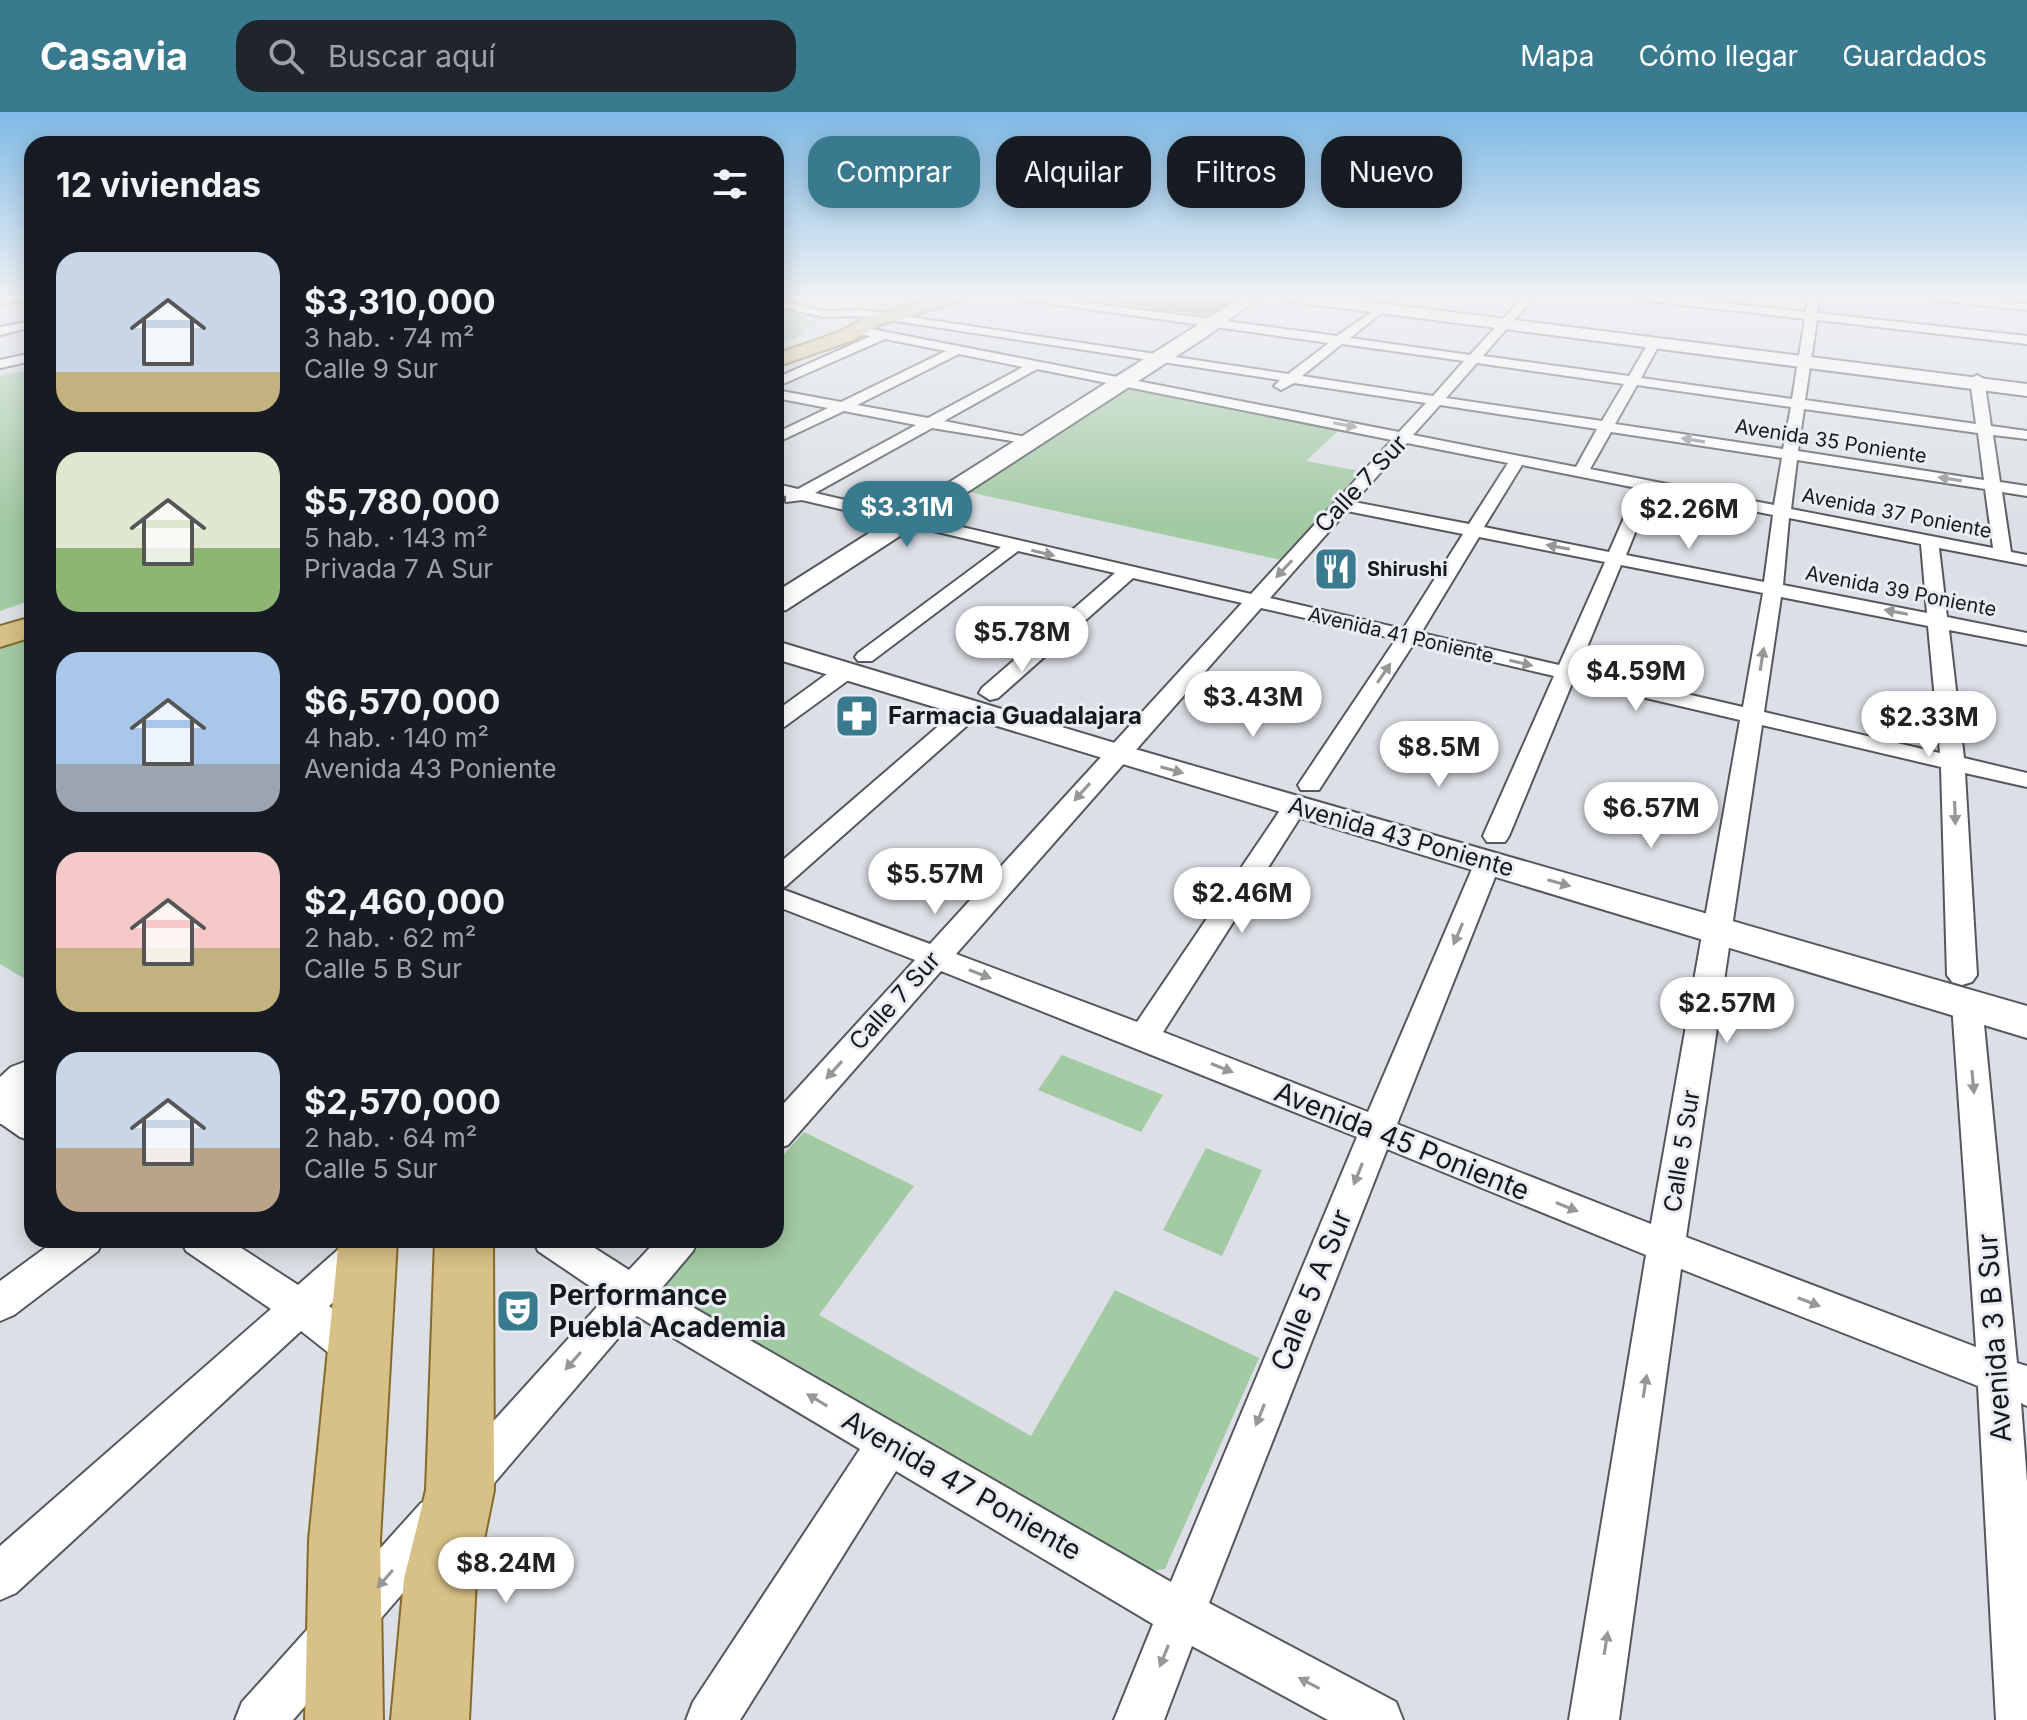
<!DOCTYPE html>
<html lang="es">
<head>
<meta charset="utf-8">
<style>
	:root { --surface:#171b24; --page:#20242c; --text:#f1f3f6; --muted:#9ea1a6; --accent:#3a7a8e }
	body { margin:0; font-family:Inter,sans-serif; background:var(--page); color:var(--text); height:100vh; display:flex; flex-direction:column; font-size:30px; white-space:nowrap }
	* { box-sizing:border-box; margin:0 }
	p { font-size:26px; color:var(--muted) }
	.icon { flex:none; width:44px; height:44px; fill:none; stroke:currentColor; stroke-width:2; stroke-linecap:round; stroke-linejoin:round }
	.map { position:relative; flex:1; overflow:hidden }
	.sheet { position:absolute; left:24px; top:24px; width:760px; height:1112px; display:flex; flex-direction:column; background:var(--surface); border-radius:24px; box-shadow:0 4px 20px #0003 }
	.sheet>* { flex:none }
	.guide { position:absolute; left:808px; top:24px; width:760px; height:72px; display:flex; gap:16px }
	.price { position:absolute; translate:-50% -68px; padding:0 18px; border-radius:28px; background:#fff; color:#222; font-size:26px; line-height:52px; filter:drop-shadow(0 2px 4px #0008) }
	.price::after { content:''; position:absolute; left:50%; top:48px; width:24px; height:18px; margin-left:-12px; background:inherit; clip-path:polygon(0 0,100% 0,50% 100%) }
	.price.on { background:var(--accent); color:#fff }
	ul { padding:0; list-style:none }
	li { display:flex; align-items:center; gap:24px; height:200px; padding:0 32px }
	li span { display:grid; place-items:center; flex:none; width:224px; height:160px; border-radius:24px; color:#555 }
	li>.icon { margin-inline-start:auto }
	span .icon { width:96px; height:96px; fill:#fffc; stroke-width:1 }
	li b { font-size:34px }
	h2 { display:flex; justify-content:space-between; align-items:center; height:96px; padding:0 32px; font-size:34px }
	.chip { padding:0 28px; border-radius:24px; background:var(--surface); box-shadow:0 4px 20px #0003; font-size:28px; line-height:72px }
	.chip.on { background:var(--accent); color:#fff }
	header { display:flex; align-items:center; gap:48px; box-sizing:border-box; height:112px; padding:0 40px; background:var(--accent); color:#fff }
	header strong { font-size:38px }
	nav { display:flex; gap:44px; margin-inline-start:auto; font-size:28px }
	.search { width:560px; height:72px; background:var(--page); display:flex; align-items:center; gap:20px; box-sizing:border-box; padding:0 28px; border-radius:24px; color:var(--muted); font-size:30px }
	.map>svg:first-child { display:block }
	.green { fill:#a2caa3 }
	.lines { fill:none; stroke-linecap:round; stroke-linejoin:round }
	.street-casing { stroke:#54575c; stroke-width:4 }
	.secondary-casing { stroke:#54575c; stroke-width:4 }
	.primary-casing { stroke:#846b2c; stroke-width:4 }
	.street { fill:#fff; fill-rule:evenodd }
	.secondary { fill:#fff; fill-rule:evenodd }
	.primary { fill:#d8c186; fill-rule:evenodd }
	.wall { fill:#b27d6e }
	.shaded-wall { fill:#91665a }
	.oneway { fill:#979798 }
	.labels { text-anchor:middle; stroke-width:6; stroke-linejoin:round; paint-order:stroke }
	.far-street-label { font-size:20px; fill:#17181a; stroke:#e9ecf3 }
	.far-poi-label { font-size:20px; font-weight:bold; fill:#17181a; stroke:#e9ecf3; text-anchor:start }
	.street-label { font-size:24px; fill:#17181a; stroke:#e9ecf3 }
	.poi-label { font-size:24px; font-weight:bold; fill:#17181a; stroke:#e9ecf3; text-anchor:start }
	.near-street-label { font-size:28px; fill:#17181a; stroke:#e9ecf3 }
	.near-poi-label { font-size:28px; font-weight:bold; fill:#17181a; stroke:#e9ecf3; text-anchor:start }
</style>
</head>
<body>
<header>
<strong>Casavia</strong>
<div class="search"><svg class="icon" aria-label="search" viewBox="0 0 24 24"><circle cx="10" cy="10" r="6"/><path d="M15 15l6 6"/></svg>Buscar aquí</div>
<nav><a>Mapa</a><a>Cómo llegar</a><a>Guardados</a></nav>
</header>
<div class="map">
<svg width="2027" height="1608" viewBox="0 0 2027 1608">
	<rect width="100%" height="100%" fill="#dcdfe5"/>
	<path class="green" d="M776,196L808,203V208H816L815,216L805,217L804,223L776,233Z
		M32,257V488L0,499V264Z
		M1129,274L1340,317L1306,349L1360,359L1281,448L964,379Z
		M32,526V871L0,852V537Z
		M1062,943L1163,983L1141,1020L1038,978Z
		M804,1020L914,1074L819,1203L1031,1324L1115,1178L1259,1246L1165,1457L1145,1460L664,1193L666,1169L705,1128H776V1051Z
		M1206,1036L1262,1058L1222,1144L1163,1118Z"/>
	<g class="lines">
		<g class="street-casing">
			<path id="street" d="M10,185H32V187L0,193V187Z
				M1019,185H1047L1337,224L1381,193L1385,194V198L1350,226L1470,243L1523,185H1534L1483,244L1629,264L1650,228L1654,227L1660,231L1641,266L1792,287L1805,207L1642,188L1637,185H1671L1806,200L1809,185H1819L1817,201L2027,224V232L1817,208L1805,288L1976,312L1970,267L1977,263L1984,267L1991,314L2027,319V327L1993,323L2000,370L2027,374V384L2002,380L2011,440L2027,443V453L1939,436L1947,505L2027,521V533L1949,518L1964,646L2027,661V675L1965,661L1977,863L1972,870L1962,873L1952,870L1947,863L1941,655L1762,613L1686,1125L1976,1235L1952,892L1956,884L1967,881L1978,884L1982,892L2017,1251L2027,1254V1294L2021,1291L2027,1370V1608H1996L1978,1274L1681,1157L1619,1608H1569L1646,1143L1387,1037L1209,1491L1396,1590L1403,1608H1328L1192,1534L1164,1608H1114L1153,1512L896,1359L740,1608H686L693,1590L860,1337L637,1204L483,1384L468,1391L453,1384L446,1369L453,1354L606,1185L538,1139L533,1128H582L629,1158L657,1128H698L693,1139L661,1177L1171,1470L1357,1025L941,859L788,1033L776,1037V1000L915,848L776,794V754L964,592H980L983,597L980,602L786,774L779,776L930,832L1242,491L1133,466L998,586L990,588L979,581L982,576L1115,461L1018,439L872,549H858L855,545L858,541L1001,435L802,388L786,390V384L776,382V372L798,377L916,313L844,299L776,331V321L828,296L776,286V278L841,290L946,239L885,227L776,275V266L871,224L857,222L855,219L861,215L1399,320L1426,291L1294,271L1281,278L1274,274L1280,268L863,204L823,205L776,194V188L823,199L863,198L1288,262L1329,231L1024,188ZM1342,232L1464,249L1433,284L1302,264ZM959,242L1023,255L928,306L857,293ZM1477,251L1624,272L1602,309L1446,286ZM1037,257L1392,328L1251,482L815,381L932,316L1036,333V327L944,309ZM1637,273L1791,295L1783,337L1615,312ZM1440,293L1597,317L1576,355L1413,323ZM1804,297L1978,321L1984,368L1798,339ZM1611,320L1782,346L1774,393L1590,357ZM1407,331L1508,351L1469,412L1354,390ZM1797,348L1985,377L1993,436L1791,397ZM1522,353L1637,376L1609,440L1484,415ZM1652,379L1773,403L1764,470L1626,443ZM1347,399L1463,422L1403,517L1270,486ZM1789,406L1921,432L1927,501L1783,473ZM1479,425L1605,450L1559,553L1421,521ZM1621,453L1763,481L1743,595L1578,557ZM1781,485L1928,514L1940,641L1764,600ZM1261,496L1396,527L1298,673L1301,678H1319L1414,531L1554,564L1483,724L1487,730H1505L1509,724L1573,569L1740,608L1651,1112L1397,1012L1501,750L1497,744L1488,742L1479,744L1475,750L1368,1000L1163,920L1308,693L1305,688H1287L1137,910L956,842Z
				M1930,185H1965L2027,192V198L1935,188Z
				M32,209V215L0,223V215Z
				M32,241V249L0,256V248Z
				M846,553L857,559L854,564L784,615L776,617V599L838,554Z
				M0,981L32,998V1029L20,1025L0,1011Z
				M56,1128H103L98,1139L14,1203L0,1209V1169Z
				M181,1128H229L298,1173L349,1128H375L381,1140L375,1152L329,1194L371,1226L377,1239L371,1252L357,1258L343,1252L301,1219L16,1481L0,1488V1434L271,1197L186,1139Z
				M437,1385L453,1391L459,1407L453,1423L293,1608H235L242,1590L421,1391Z"/>
		</g>
		<g class="secondary-casing">
			<path id="secondary" d="M1242,185H1260L1209,223L786,498L776,500V480Z
				M1285,185H1330L2027,272V284L1293,190Z
				M776,529L1128,635L2027,894V926L776,547Z
				M27,949L32,951V991L17,1007L0,1012V965L11,955Z"/>
		</g>
		<g class="primary-casing">
			<path id="primary" d="M937,185H965L962,189L879,213L853,228L776,255V242L839,220L867,205Z
				M32,505V525L0,535V514Z
				M339,1128H397L380,1428L383,1608H305L309,1428Z
				M435,1128H493L494,1378L476,1467L469,1608H391L404,1467L426,1378Z"/>
		</g>
		<use href="#street" class="street"/>
		<use href="#secondary" class="secondary"/>
		<use href="#primary" class="primary"/>
	</g>
	<path class="wall" d="M1102,185H1237L1207,204L1102,189Z"/>
	<path class="shaded-wall" d="M1209,185H1237L1207,204Z"/>
	<defs><path id="oneway-solid" d="M-6-.8H1V-3.2L6.5 0L1 3.2V.8H-6Z" transform="scale(2)"/></defs>
	<g class="oneway">
		<use href="#oneway-solid" transform="translate(1345 313) rotate(11)"/>
		<use href="#oneway-solid" transform="translate(1693 328) rotate(-171)"/>
		<use href="#oneway-solid" transform="translate(1950 367) rotate(-171)"/>
		<use href="#oneway-solid" transform="translate(1558 435) rotate(-169)"/>
		<use href="#oneway-solid" transform="translate(1043 441) rotate(13)"/>
		<use href="#oneway-solid" transform="translate(1284 457) rotate(133)"/>
		<use href="#oneway-solid" transform="translate(1896 500) rotate(-169)"/>
		<use href="#oneway-solid" transform="translate(1762 547) rotate(-81)"/>
		<use href="#oneway-solid" transform="translate(1521 551) rotate(13)"/>
		<use href="#oneway-solid" transform="translate(1384 561) rotate(-56)"/>
		<use href="#oneway-solid" transform="translate(1172 658) rotate(16)"/>
		<use href="#oneway-solid" transform="translate(1082 680) rotate(132)"/>
		<use href="#oneway-solid" transform="translate(1955 701) rotate(88)"/>
		<use href="#oneway-solid" transform="translate(1559 771) rotate(16)"/>
		<use href="#oneway-solid" transform="translate(1458 822) rotate(113)"/>
		<use href="#oneway-solid" transform="translate(980 862) rotate(21)"/>
		<use href="#oneway-solid" transform="translate(1222 956) rotate(22)"/>
		<use href="#oneway-solid" transform="translate(834 958) rotate(132)"/>
		<use href="#oneway-solid" transform="translate(1973 970) rotate(85)"/>
		<use href="#oneway-solid" transform="translate(1358 1062) rotate(112)"/>
		<use href="#oneway-solid" transform="translate(1567 1095) rotate(22)"/>
		<use href="#oneway-solid" transform="translate(1809 1190) rotate(21)"/>
		<use href="#oneway-solid" transform="translate(573 1249) rotate(131)"/>
		<use href="#oneway-solid" transform="translate(1645 1274) rotate(-81)"/>
		<use href="#oneway-solid" transform="translate(817 1288) rotate(-149)"/>
		<use href="#oneway-solid" transform="translate(1260 1303) rotate(112)"/>
		<use href="#oneway-solid" transform="translate(385 1467) rotate(131)"/>
		<use href="#oneway-solid" transform="translate(1606 1531) rotate(-81)"/>
		<use href="#oneway-solid" transform="translate(1164 1544) rotate(112)"/>
		<use href="#oneway-solid" transform="translate(1309 1571) rotate(-152)"/>
	</g>
	<linearGradient id="sky" x2="0" y2="1"><stop stop-color="#7fbae6"/><stop offset="0.45" stop-color="#eff1f3"/><stop offset="1" stop-color="#eff1f3" stop-opacity="0"/></linearGradient>
	<rect width="2027" height="410" fill="url(#sky)"/>
	<defs>
		<g id="restaurant-square" transform="scale(2.3)"><rect x="-9" y="-9" width="18" height="18" rx="4" fill="#3a7a8e" stroke="#e9ecf3"/><path d="M-5-6h1v4h1v-4h1v4h1v-4h1v5L-1.5 .5V6h-2V.5L-5-1ZM5-6V6H3V1.5H1.5Q1.5-4 5-6Z" fill="#fff"/></g>
		<g id="pharmacy-square" transform="scale(2.3)"><rect x="-9" y="-9" width="18" height="18" rx="4" fill="#3a7a8e" stroke="#e9ecf3"/><path d="M-2-6h4v4h4v4h-4v4h-4v-4h-4v-4h4Z" fill="#fff"/></g>
		<g id="theatre-square" transform="scale(2.3)"><rect x="-9" y="-9" width="18" height="18" rx="4" fill="#3a7a8e" stroke="#e9ecf3"/><path d="M-5-5.5Q0-4 5-5.5V0Q5 5 0 6Q-5 5-5 0ZM-3.3-2.5H-1v1.5H-3.3ZM1-2.5H3.3v1.5H1ZM-2.8 1Q0 5.5 2.8 1Z" fill="#fff"/></g>
	</defs>
	<g fill-rule="evenodd">
		<use href="#restaurant-square" x="1336" y="457"/>
		<use href="#pharmacy-square" x="857" y="604"/>
		<use href="#theatre-square" x="518" y="1199"/>
	</g>
	<g class="labels">
		<g class="far-street-label">
			<text transform="translate(1831 329) rotate(9)" y="7">Avenida 35 Poniente</text>
			<text transform="translate(1897 401) rotate(11)" y="7">Avenida 37 Poniente</text>
			<text transform="translate(1901 479) rotate(11)" y="7">Avenida 39 Poniente</text>
			<text transform="translate(1401 523) rotate(13)" y="7">Avenida 41 Poniente</text>
		</g>
		<g class="far-poi-label">
			<text x="1367" y="464">Shirushi</text>
		</g>
		<g class="street-label">
			<text transform="translate(1361 372) rotate(-47)" y="8">Calle 7 Sur</text>
			<text transform="translate(1401 725) rotate(16)" y="8">Avenida 43 Poniente</text>
			<text transform="translate(895 889) rotate(-48)" y="8">Calle 7 Sur</text>
			<text transform="translate(1682 1039) rotate(-81)" y="8">Calle 5 Sur</text>
		</g>
		<g class="poi-label">
			<text x="888" y="612">Farmacia Guadalajara</text>
		</g>
		<g class="near-street-label">
			<text transform="translate(1402 1029) rotate(22)" y="10">Avenida 45 Poniente</text>
			<text transform="translate(1311 1178) rotate(-68)" y="10">Calle 5 A Sur</text>
			<text transform="translate(1994 1226) rotate(-94)" y="10">Avenida 3 B Sur</text>
			<text transform="translate(962 1373) rotate(30)" y="10">Avenida 47 Poniente</text>
		</g>
		<g class="near-poi-label">
			<text x="549" y="1193">Performance<tspan x="549" dy="32">Puebla Academia</tspan></text>
		</g>
	</g>
</svg>
<b class="price on" style="left:907px;top:437px">$3.31M</b>
<b class="price" style="left:1689px;top:439px">$2.26M</b>
<b class="price" style="left:1022px;top:562px">$5.78M</b>
<b class="price" style="left:1636px;top:601px">$4.59M</b>
<b class="price" style="left:1253px;top:627px">$3.43M</b>
<b class="price" style="left:1929px;top:647px">$2.33M</b>
<b class="price" style="left:1439px;top:677px">$8.5M</b>
<b class="price" style="left:1651px;top:738px">$6.57M</b>
<b class="price" style="left:935px;top:804px">$5.57M</b>
<b class="price" style="left:1242px;top:823px">$2.46M</b>
<b class="price" style="left:1727px;top:933px">$2.57M</b>
<b class="price" style="left:506px;top:1493px">$8.24M</b>
<div class="guide">
<a class="chip on">Comprar</a>
<a class="chip">Alquilar</a>
<a class="chip">Filtros</a>
<a class="chip">Nuevo</a>
</div>
<section class="sheet">
<h2>12 viviendas<svg class="icon" aria-label="filters" viewBox="0 0 24 24"><path d="M4 7h16M4 17h16"/><circle cx="9" cy="7" r="2"/><circle cx="15" cy="17" r="2"/></svg></h2>
<ul>
<li><span style="background:linear-gradient(#c9d6e8 75%,#c2b280 0)"><svg class="icon" aria-label="home" viewBox="0 0 24 24"><path d="M3 11l9-7 9 7M6 9v11h12V9"/></svg></span><div><b>$3,310,000</b><p>3 hab. · 74 m²</p><p>Calle 9 Sur</p></div></li>
<li><span style="background:linear-gradient(#dfe7d0 60%,#8fb573 0)"><svg class="icon" aria-label="home" viewBox="0 0 24 24"><path d="M3 11l9-7 9 7M6 9v11h12V9"/></svg></span><div><b>$5,780,000</b><p>5 hab. · 143 m²</p><p>Privada 7 A Sur</p></div></li>
<li><span style="background:linear-gradient(#a9c7e8 70%,#9aa5b1 0)"><svg class="icon" aria-label="home" viewBox="0 0 24 24"><path d="M3 11l9-7 9 7M6 9v11h12V9"/></svg></span><div><b>$6,570,000</b><p>4 hab. · 140 m²</p><p>Avenida 43 Poniente</p></div></li>
<li><span style="background:linear-gradient(#f6c9c9 60%,#c2b280 0)"><svg class="icon" aria-label="home" viewBox="0 0 24 24"><path d="M3 11l9-7 9 7M6 9v11h12V9"/></svg></span><div><b>$2,460,000</b><p>2 hab. · 62 m²</p><p>Calle 5 B Sur</p></div></li>
<li><span style="background:linear-gradient(#c9d6e8 60%,#b9a48a 0)"><svg class="icon" aria-label="home" viewBox="0 0 24 24"><path d="M3 11l9-7 9 7M6 9v11h12V9"/></svg></span><div><b>$2,570,000</b><p>2 hab. · 64 m²</p><p>Calle 5 Sur</p></div></li>
</ul>
</section>
</div>
</body>
</html>
